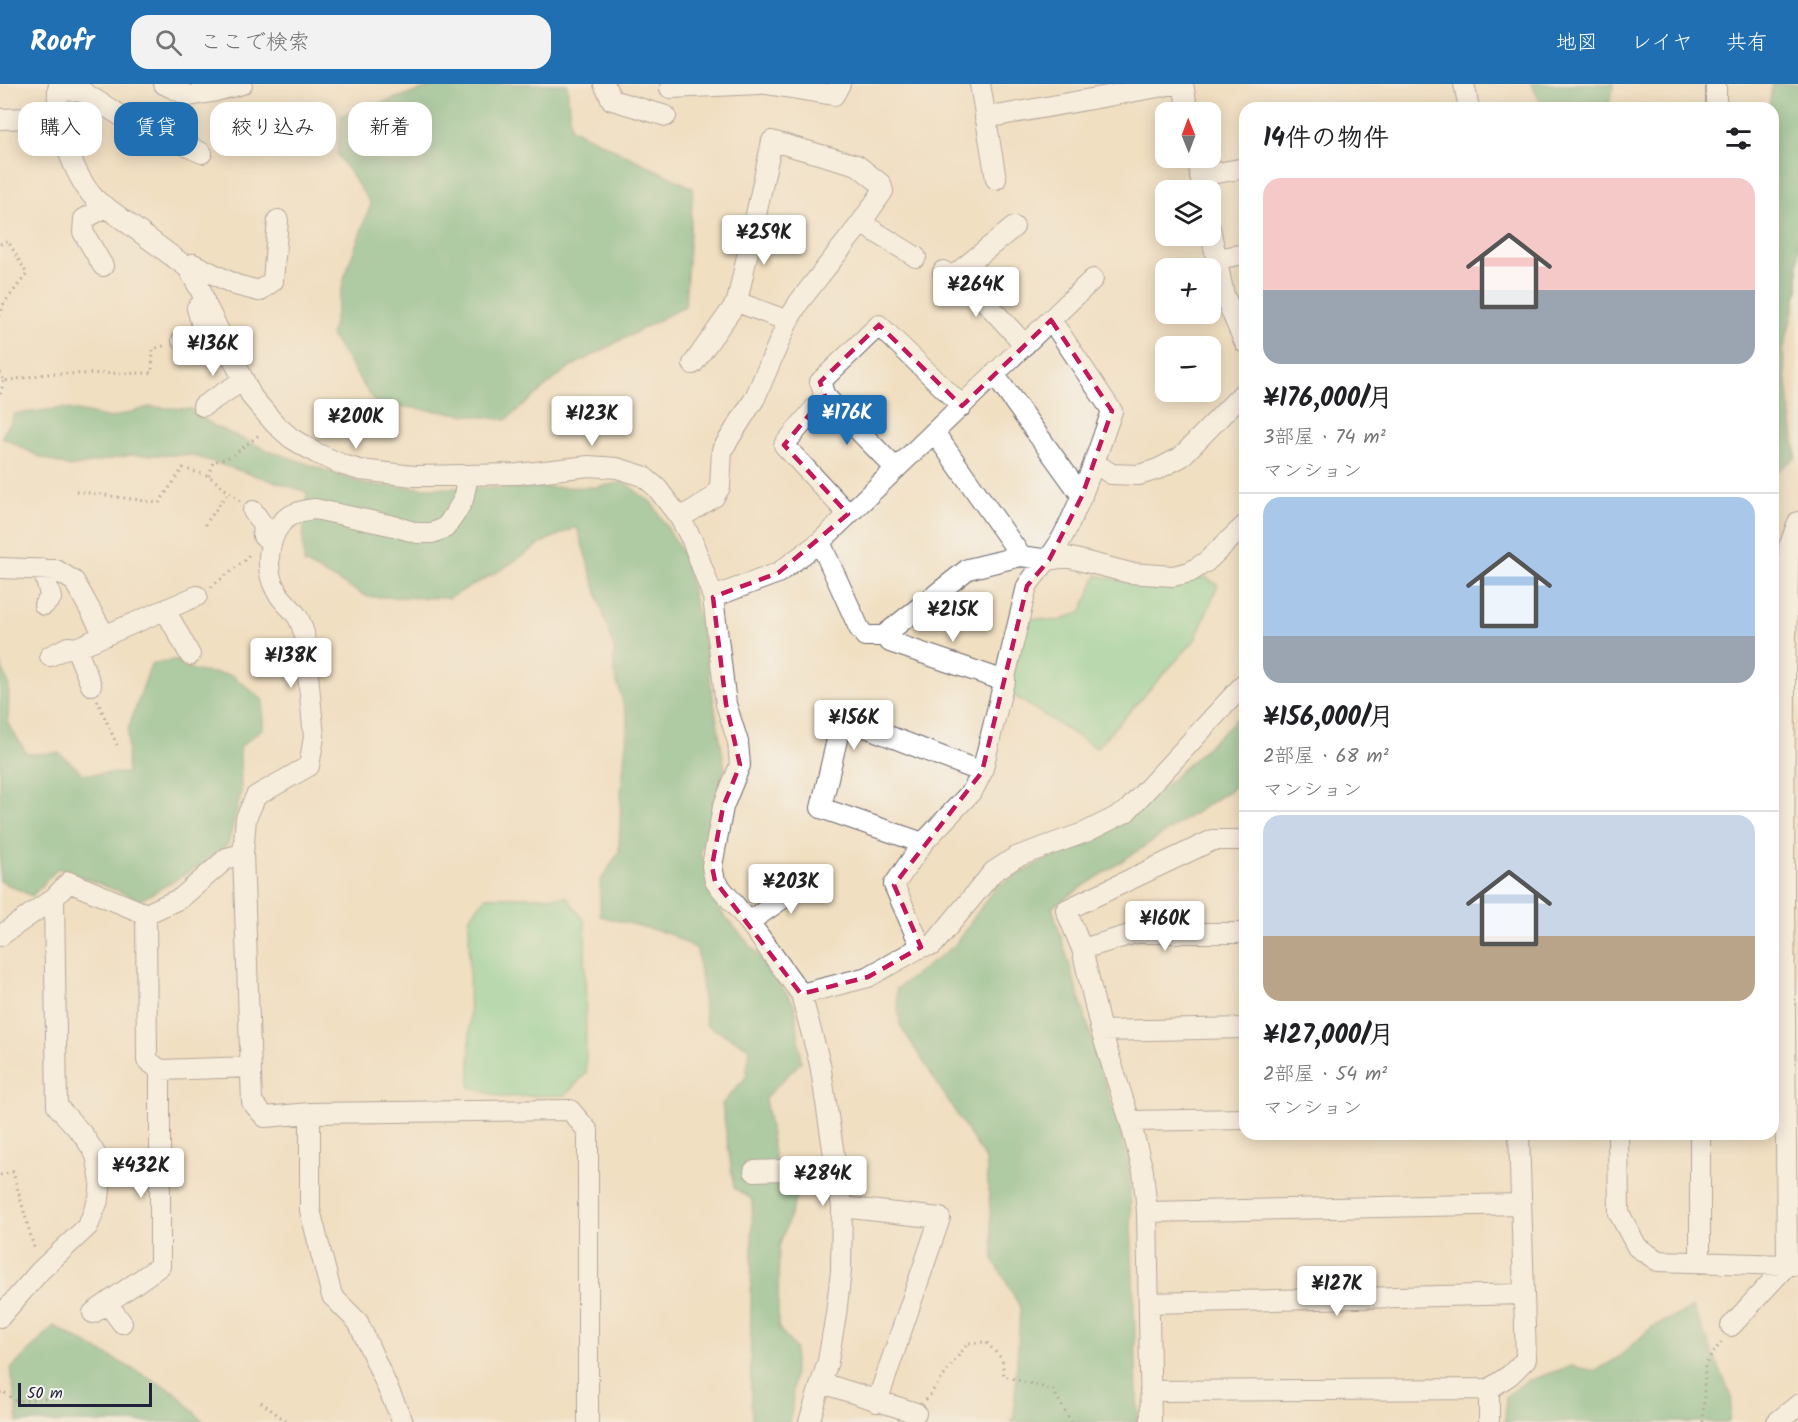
<!DOCTYPE html>
<html lang="ja">
<head>
<meta charset="utf-8">
<style>
	:root { --surface:#fff; --page:#f2f2f2; --text:#202124; --muted:#757577; --line:#e0e0e0; --accent:#1f6fb2 }
	body { margin:0; font-family:Kalam,"Klee One",sans-serif; background:var(--page); color:var(--text); height:100vh; display:flex; flex-direction:column; font-size:22px; white-space:nowrap }
	* { box-sizing:border-box; margin:0 }
	p { font-size:20px; color:var(--muted) }
	.icon { flex:none; width:33px; height:33px; fill:none; stroke:currentColor; stroke-width:2; stroke-linecap:round; stroke-linejoin:round }
	.map { position:relative; flex:1; overflow:hidden }
	.drawer { position:absolute; left:1239px; top:18px; width:540px; height:1038px; display:flex; flex-direction:column; background:var(--surface); border-radius:18px; box-shadow:0 3px 15px #0003 }
	.drawer>* { flex:none }
	.guide { position:absolute; left:18px; top:18px; width:570px; height:54px; display:flex; gap:12px }
	.needle { width:39px; rotate:359deg }
	.fabs { position:absolute; left:1155px; top:18px; display:grid; gap:12px }
	.fabs a { display:grid; place-items:center; width:66px; height:66px; border-radius:12px; background:var(--surface); box-shadow:0 3px 15px #0003; font-size:30px }
	.scale { position:absolute; left:18px; bottom:15px; width:134px; box-sizing:border-box; padding-left:6px; border:3px solid #22223b; border-top:0; font-size:16px; line-height:21px; white-space:nowrap; color:#22223b; -webkit-text-stroke:4px #f6f6f2; paint-order:stroke }
	.price { position:absolute; translate:-50% -51px; padding:0 14px; border-radius:6px; background:#fff; color:#222; font-size:20px; line-height:39px; filter:drop-shadow(0 2px 3px #0008) }
	.price::after { content:''; position:absolute; left:50%; top:36px; width:18px; height:14px; margin-left:-9px; background:inherit; clip-path:polygon(0 0,100% 0,50% 100%) }
	.price.current { background:var(--accent); color:#fff }
	ul { padding:0; list-style:none }
	li { display:grid; align-content:center; gap:12px; height:318px; padding:0 24px }
	li+li { border-top:2px solid var(--line) }
	li span { display:grid; place-items:center; height:186px; border-radius:18px; color:#555 }
	li>.icon { margin-inline-start:auto }
	span .icon { width:108px; height:108px; fill:#fffc; stroke-width:1 }
	li b { font-size:26px }
	h2 { display:flex; justify-content:space-between; align-items:center; height:72px; padding:0 24px; font-size:26px }
	.tag { padding:0 21px; border-radius:18px; background:var(--surface); box-shadow:0 3px 15px #0003; font-size:21px; line-height:54px }
	.tag.current { background:var(--accent); color:#fff }
	header { display:flex; align-items:center; gap:36px; box-sizing:border-box; height:84px; padding:0 30px; background:var(--accent); color:#fff }
	header strong { font-size:28px }
	nav { display:flex; gap:33px; margin-inline-start:auto; font-size:21px }
	.search { width:420px; height:54px; background:var(--page); display:flex; align-items:center; gap:15px; box-sizing:border-box; padding:0 21px; border-radius:18px; color:var(--muted); font-size:22px }
	.map>svg:first-child { display:block }
	.green { fill:#77d198; stroke:#4c7a6a; stroke-width:1.5 }
	.forest { fill:#61b380; stroke:#426a5e; stroke-width:1.5 }
	.lines { fill:none; stroke-linecap:round; stroke-linejoin:round }
	.minor-casing { stroke:#6a646a; stroke-width:22 }
	.path { stroke:#6a646a; stroke-width:3; stroke-dasharray:1.5 4.5; stroke-linecap:butt }
	.minor { stroke:#fff; stroke-width:20 }
	.marked { fill:none; stroke:#c2185b; stroke-width:4.5; stroke-dasharray:12 8; stroke-linejoin:round }
</style>
</head>
<body>
<header>
<strong>Roofr</strong>
<div class="search"><svg class="icon" aria-label="search" viewBox="0 0 24 24"><circle cx="10" cy="10" r="6"/><path d="M15 15l6 6"/></svg>ここで検索</div>
<nav><a>地図</a><a>レイヤ</a><a>共有</a></nav>
</header>
<div class="map">
<svg width="1798" height="1338" viewBox="0 0 1798 1338">
	<rect width="100%" height="100%" fill="#f6f6f2"/>
	<filter id="ink" filterUnits="userSpaceOnUse"><feTurbulence type="fractalNoise" baseFrequency=".0167" numOctaves="2"/><feDisplacementMap in="SourceGraphic" scale="12" xChannelSelector="R" yChannelSelector="G"/><feConvolveMatrix kernelMatrix="1 2 1 2 8 2 1 2 1" color-interpolation-filters="sRGB"/></filter>
	<filter id="wash" filterUnits="userSpaceOnUse"><feTurbulence type="fractalNoise" baseFrequency=".008" numOctaves="4" result="noise"/><feDisplacementMap in="SourceGraphic" scale="24" xChannelSelector="R" yChannelSelector="G"/><feGaussianBlur stdDeviation="1.35" result="paint"/><feColorMatrix in="noise" values="0 0 0 0 0 0 0 0 0 0 0 0 0 0 0 0 0 1.4 0 .05"/><feComposite in="paint" operator="in"/></filter>
	<g filter="url(#wash)">
		<rect width="100%" height="100%" fill="#f1dfc1"/>
		<path class="green" d="M1097,491L1154,505L1205,493L1218,501L1195,556L1096,664L1008,608L1027,534L1059,537L1082,527Z
			M486,813H567L585,838L586,989L566,1011L501,1013L470,1003L469,834Z"/>
		<path class="forest" d="M441,0H567L571,44L693,104L685,222L567,285L506,336L375,319L331,251L345,191L371,120L337,70L342,31Z
			M1531,0H1614L1608,24H1544Z
			M1772,0H1798V206L1783,268L1796,373L1773,391V24H1769Z
			M149,323L191,325L214,342L267,366L368,401L428,404L596,403L624,398L652,419L683,469L703,553L725,685L700,768L722,829L756,868L795,921L801,978L765,1014L778,1094L797,1103L796,1114L779,1163L778,1243L795,1264L792,1325L790,1338H752C748,1264 753,1190 752,1115L734,1104L722,1020L746,993L750,964L706,941L697,865L670,850L600,832V798L619,768L621,709L628,636L614,588V565L577,443L545,457L499,487L449,514L368,513L304,479L303,455L307,408L191,371H131L70,383L40,373L2,353L15,330L63,324L111,334Z
			M174,576L195,587L232,591L263,616V644L240,663L241,709L228,760L203,780L141,816L58,784L32,812L0,797V577L9,602L8,639L27,670L59,669L84,690L127,689L128,646L151,580Z
			M1245,627V696L1052,823L1129,1077L1138,1338H1011L1014,1333L1020,1223L994,1176L986,1076L900,941L896,905L954,862L995,803L1137,728Z
			M1693,1224L1732,1313L1729,1338H1505L1506,1312L1527,1297L1571,1282L1596,1287L1619,1273L1652,1243Z
			M54,1242L175,1308L204,1338H18L11,1285Z"/>
	</g>
	<g filter="url(#ink)">
		<g class="lines">
			<g class="minor-casing">
				<path id="minor" d="M59,0C52,32 76,108 106,123L188,184L201,207L205,219L252,313L275,340L291,354L316,369L343,381L360,386L414,392L518,390L589,382L617,384L643,392L657,404L680,434L692,456L713,513L726,620L738,658L740,681L723,723L712,782L715,797L749,838L801,910L820,980L842,1123L841,1187L836,1230L828,1277L809,1338
					M164,0L189,12L212,8L242,0
					M604,0L612,16L666,32
					M766,0L834,11L840,0
					M980,0L996,95
					M1183,0L1188,28
					M1464,0L1469,24
					M1716,0V24
					M670,4L760,0
					M58,5L83,8L126,35L202,69
					M985,34L1175,0
					M0,35L61,33
					M1197,74L1203,106
					M1200,92L1245,84
					M861,139L916,173
					M1210,144L1224,211L1245,259
					M1216,175L1245,170
					M103,182L83,148L84,135L106,123
					M188,184L193,180L236,201L259,207L273,197L278,136
					M943,187L980,212L1025,261
					M952,193L1014,143
					M737,218L788,237
					M182,256L207,259L197,224L200,222
					M994,290L1082,412
					M825,312L896,385
					M203,322L244,296
					M934,348L1021,472
					M1094,378L1111,390L1139,391L1158,385L1181,373L1245,307
					M468,392L463,416L455,430L445,444L432,449H417L394,442L315,425C305,426 296,428 288,433C267,448 264,485 276,506C281,516 291,523 297,532C300,536 302,543 304,549L314,653L309,682L256,712L246,734L243,770L252,1018L265,1033L310,1029L570,1026L588,1047V1338
					M253,427L262,440L263,452L272,456
					M848,430L784,361L825,312L820,298L879,241L962,322
					M680,434L714,413L720,403L722,366L755,314L788,237L799,218L861,139L883,107L881,100L857,81L772,57L737,218L693,280
					M1798,438L1789,463L1785,585L1784,811L1787,1181H1798
					M820,458L1093,195
					M0,484L56,486L74,497L105,552
					M43,485L51,514L44,521
					M713,513L778,489L820,458L859,544L865,552H883L968,485L1021,472L1049,476L1067,473L1130,489L1173,492L1190,488L1206,478L1245,441
					M166,527L190,571
					M883,552L890,558L1005,597
					M50,572L68,563L76,564
					M91,601L76,564L197,512
					M923,759L821,724L842,634L982,688
					M243,770L227,774L181,814L146,830L147,976L160,986L251,983
					M749,838L812,794
					M0,852L54,814L69,798L146,830
					M921,863L894,801L923,759L973,706L982,688L1027,502C1037,487 1049,476 1058,461C1082,419 1096,372 1112,327L1051,236
					M1082,865L1136,849H1245
					M801,910L868,893L921,863L933,861L993,788L1016,773L1086,748L1126,728L1245,599
					M1101,947L1245,944
					M310,1029V1126L332,1212L358,1238L403,1338
					M1130,1037L1245,1035
					M1618,1050L1619,1129L1637,1163L1658,1177L1787,1181
					M754,1087L836,1084
					M842,1123L940,1134L877,1318
					M1147,1128L1521,1120
					M1700,1179V1050
					M107,1219L122,1239
					M1149,1219L1524,1210
					M93,1229L160,1182V986
					M0,1233L40,1187L88,1142L99,1114L101,1097L96,1071L84,1052L57,1022L54,814
					M1731,1242L1787,1181
					M822,1299L916,1329
					M1150,1307L1489,1305
					M1151,1338L1147,1128L1143,1087L1130,1037L1101,947L1082,865L1066,826L1213,756H1245
					M1489,1338V1305L1510,1291L1526,1275L1519,1050
					M1777,1338L1798,1321"/>
			</g>
			<path class="path" d="M0,160L8,157L27,190L4,219L0,232
				M0,288L4,297L47,290L152,289L153,265L167,261
				M0,310L4,297
				M209,392L213,378L232,372L260,350
				M76,407L159,419L183,384L209,392L240,417
				M205,441L228,408
				M211,503L244,477L251,468
				M97,616L117,661
				M0,1091L13,1088L35,1167
				M0,1309L2,1307L16,1317L57,1313
				M926,1316L968,1259L986,1258L1002,1275L1004,1292L1053,1306L1071,1338
				M261,1318L287,1338
				M1703,1338L1705,1281L1721,1258"/>
			<use href="#minor" class="minor"/>
		</g>
	</g>
	<path d="M0 0H1798V1338H0ZM1051,236L1112,327L1082,412L1049,476L1027,502L982,688L894,801L921,863L868,893L801,910L715,797L712,782L723,723L740,681L726,620L713,513L778,489L848,430L784,361L825,312L820,298L879,241L962,322Z" fill="#f1dfc1" fill-opacity=".55" fill-rule="evenodd"/>
	<path class="marked" d="M1051,236L1112,327L1082,412L1049,476L1027,502L982,688L894,801L921,863L868,893L801,910L715,797L712,782L723,723L740,681L726,620L713,513L778,489L848,430L784,361L825,312L820,298L879,241L962,322Z"/>
</svg>
<div class="fabs">
<a><svg class="needle" viewBox="-14 -14 28 28"><path d="M0-13l5 13h-10z" fill="#e53935"/><path d="M0 13l5-13h-10z" fill="#757577"/></svg></a>
<a><svg class="icon" aria-label="layers" viewBox="0 0 24 24"><path d="M12 4l9 5-9 5-9-5zM3 14l9 5 9-5"/></svg></a>
<a>+</a>
<a>−</a>
</div>
<div class="scale">50 m</div>
<b class="price" style="left:764px;top:182px">¥259K</b>
<b class="price" style="left:976px;top:234px">¥264K</b>
<b class="price" style="left:213px;top:293px">¥136K</b>
<b class="price current" style="left:847px;top:362px">¥176K</b>
<b class="price" style="left:592px;top:363px">¥123K</b>
<b class="price" style="left:356px;top:366px">¥200K</b>
<b class="price" style="left:953px;top:559px">¥215K</b>
<b class="price" style="left:291px;top:605px">¥138K</b>
<b class="price" style="left:854px;top:667px">¥156K</b>
<b class="price" style="left:791px;top:831px">¥203K</b>
<b class="price" style="left:1165px;top:868px">¥160K</b>
<b class="price" style="left:141px;top:1115px">¥432K</b>
<b class="price" style="left:823px;top:1123px">¥284K</b>
<b class="price" style="left:1337px;top:1233px">¥127K</b>
<div class="guide">
<a class="tag">購入</a>
<a class="tag current">賃貸</a>
<a class="tag">絞り込み</a>
<a class="tag">新着</a>
</div>
<section class="drawer">
<h2>14件の物件<svg class="icon" aria-label="filters" viewBox="0 0 24 24"><path d="M4 7h16M4 17h16"/><circle cx="9" cy="7" r="2"/><circle cx="15" cy="17" r="2"/></svg></h2>
<ul>
<li><span style="background:linear-gradient(#f6c9c9 60%,#9aa5b1 0)"><svg class="icon" aria-label="home" viewBox="0 0 24 24"><path d="M3 11l9-7 9 7M6 9v11h12V9"/></svg></span><div><b>¥176,000/月</b><p>3部屋 · 74 m²</p><p>マンション</p></div></li>
<li><span style="background:linear-gradient(#a9c7e8 75%,#9aa5b1 0)"><svg class="icon" aria-label="home" viewBox="0 0 24 24"><path d="M3 11l9-7 9 7M6 9v11h12V9"/></svg></span><div><b>¥156,000/月</b><p>2部屋 · 68 m²</p><p>マンション</p></div></li>
<li><span style="background:linear-gradient(#c9d6e8 65%,#b9a48a 0)"><svg class="icon" aria-label="home" viewBox="0 0 24 24"><path d="M3 11l9-7 9 7M6 9v11h12V9"/></svg></span><div><b>¥127,000/月</b><p>2部屋 · 54 m²</p><p>マンション</p></div></li>
</ul>
</section>
</div>
</body>
</html>
